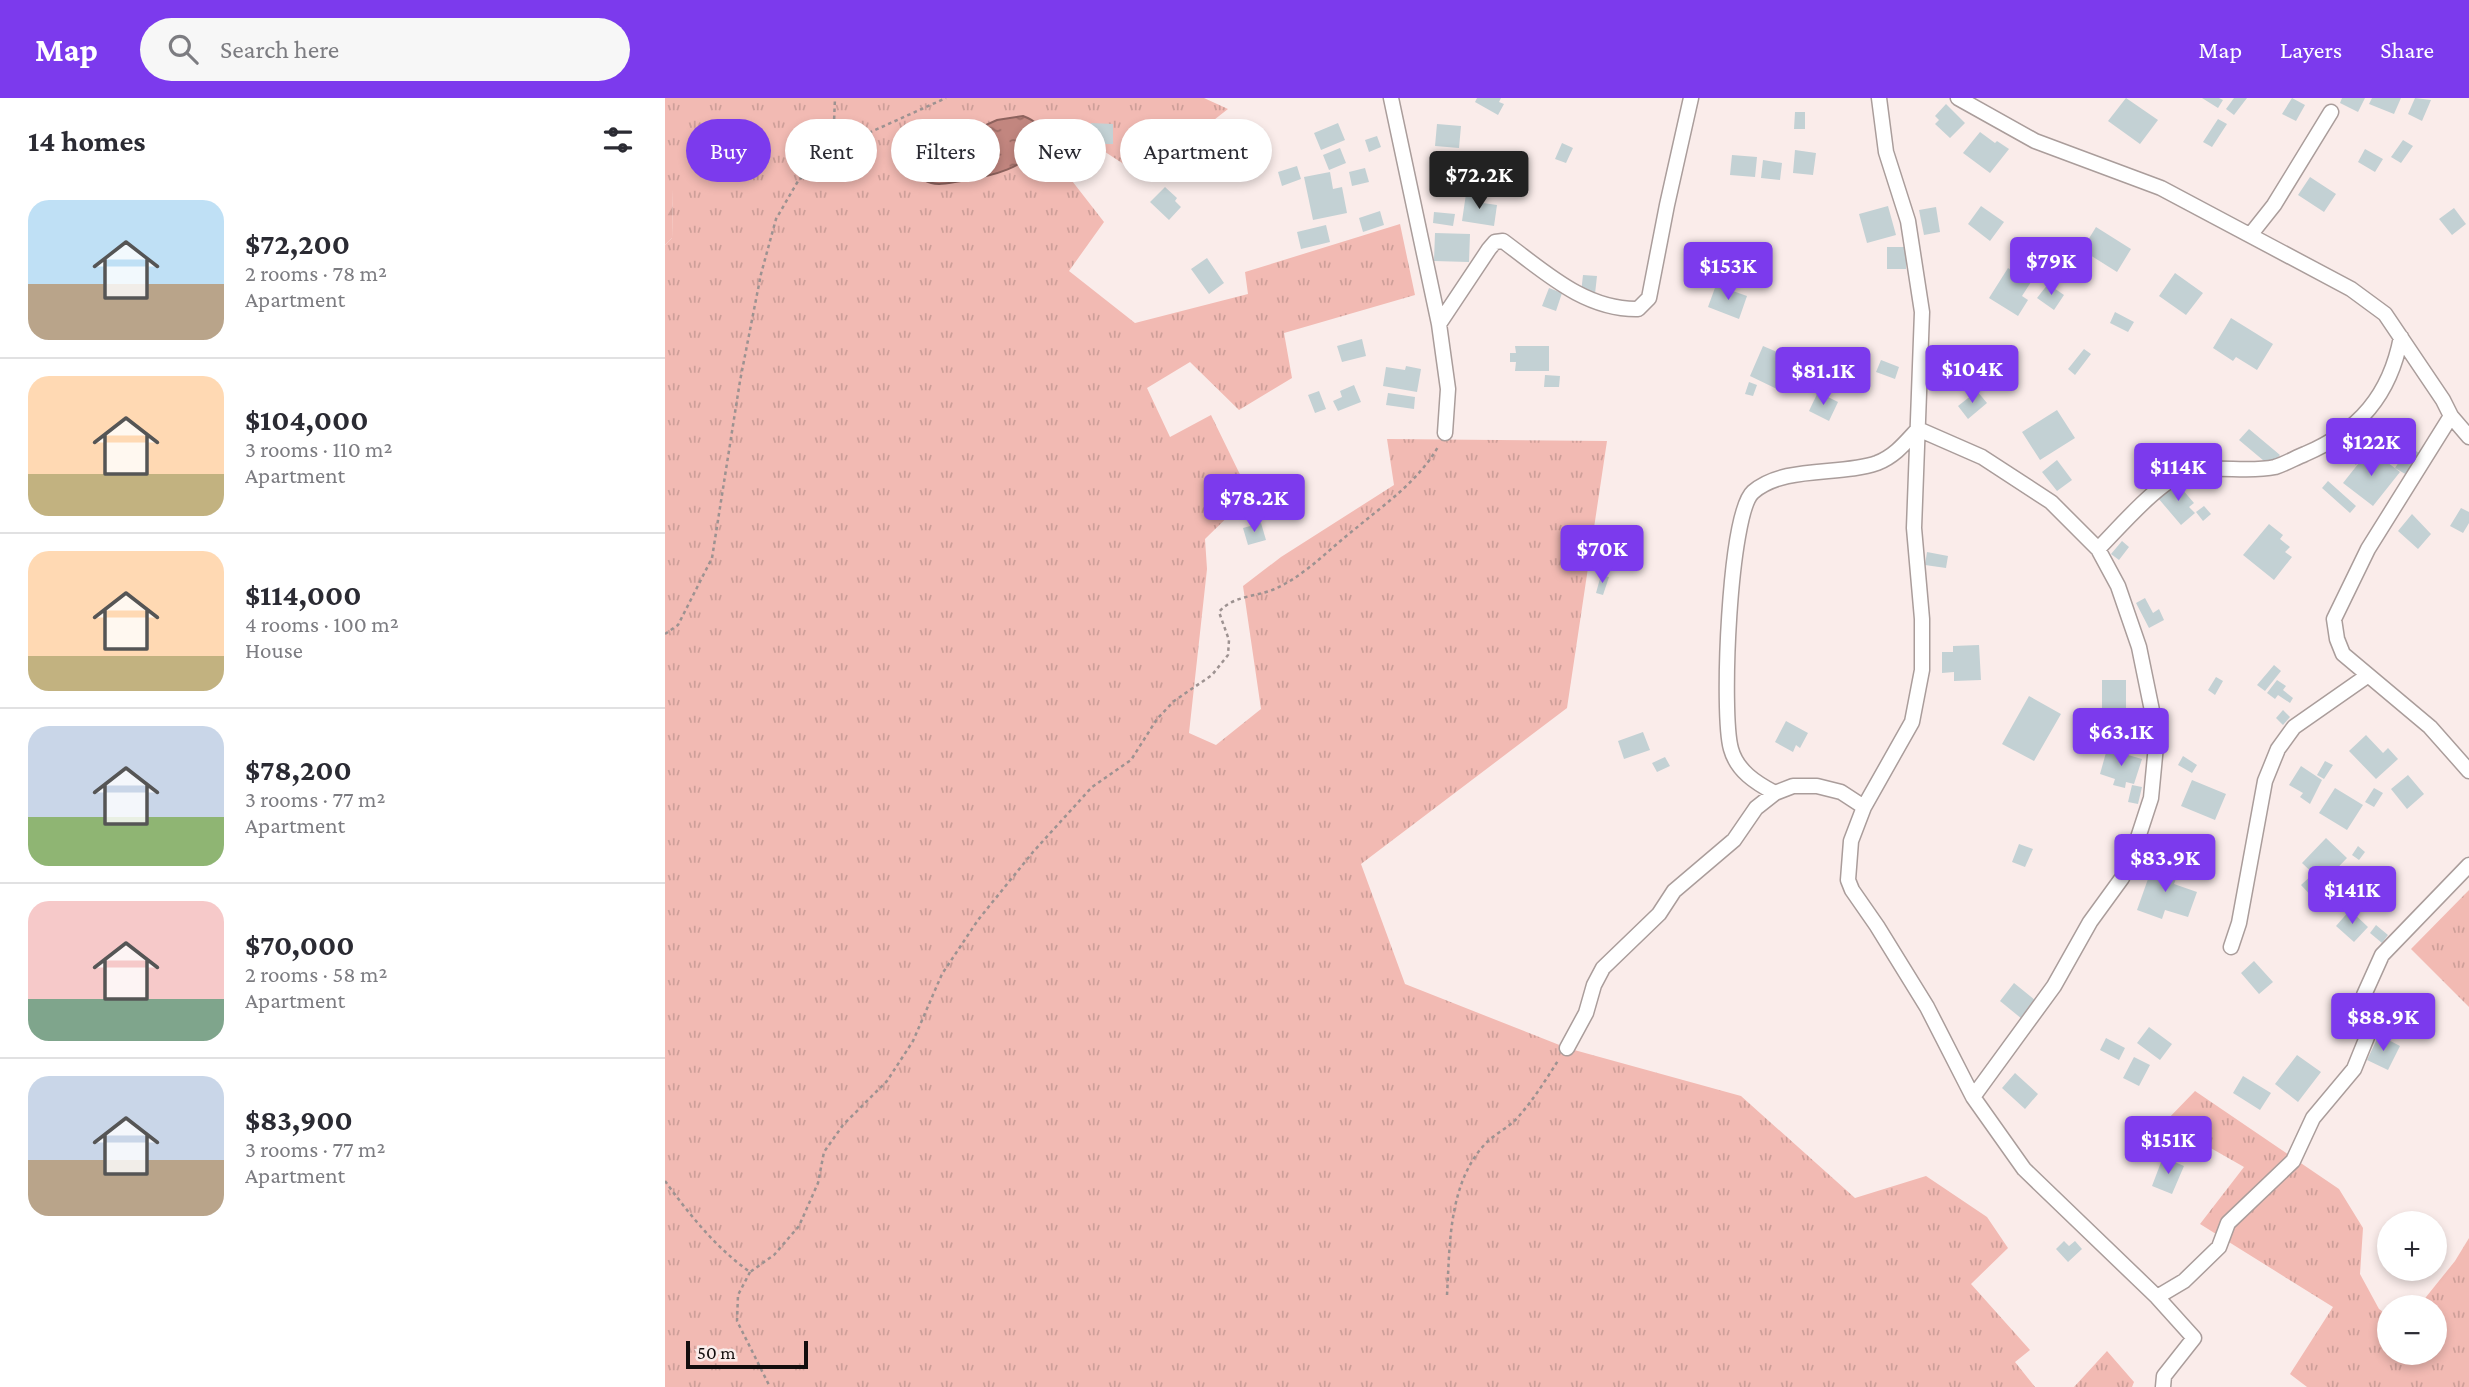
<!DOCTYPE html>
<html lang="en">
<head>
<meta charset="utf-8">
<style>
	:root { --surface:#fff; --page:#f7f7f7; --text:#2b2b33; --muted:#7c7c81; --line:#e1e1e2; --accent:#7c3aed }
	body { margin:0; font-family:"Crimson Pro",serif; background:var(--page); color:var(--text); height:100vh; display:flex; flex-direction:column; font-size:26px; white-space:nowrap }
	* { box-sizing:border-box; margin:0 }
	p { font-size:23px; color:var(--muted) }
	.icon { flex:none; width:38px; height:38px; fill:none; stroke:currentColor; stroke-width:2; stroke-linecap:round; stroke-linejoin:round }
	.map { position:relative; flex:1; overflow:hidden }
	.details { display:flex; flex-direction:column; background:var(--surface); width:665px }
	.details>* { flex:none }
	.guide { position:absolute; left:21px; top:21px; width:665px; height:63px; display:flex; gap:14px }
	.controls { position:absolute; left:1712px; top:1113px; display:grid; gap:14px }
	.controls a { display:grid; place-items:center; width:70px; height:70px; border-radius:50%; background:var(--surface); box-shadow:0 4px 10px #0003; font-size:35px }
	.scale { position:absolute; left:21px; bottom:18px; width:122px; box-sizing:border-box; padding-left:7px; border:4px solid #120d0d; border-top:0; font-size:19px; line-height:24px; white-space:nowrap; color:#120d0d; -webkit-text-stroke:5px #faecea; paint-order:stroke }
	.price { position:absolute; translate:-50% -60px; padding:0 16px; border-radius:7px; background:var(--accent); color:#fff; font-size:23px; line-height:46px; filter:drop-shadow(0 2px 4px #0008) }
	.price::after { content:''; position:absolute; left:50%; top:42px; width:21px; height:16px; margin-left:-10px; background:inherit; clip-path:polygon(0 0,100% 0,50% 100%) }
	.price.current { background:#222; color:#fff }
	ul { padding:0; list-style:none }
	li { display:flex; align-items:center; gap:21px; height:175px; padding:0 28px }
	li+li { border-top:2px solid var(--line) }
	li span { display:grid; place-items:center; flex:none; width:196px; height:140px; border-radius:21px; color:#555 }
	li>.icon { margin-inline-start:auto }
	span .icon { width:84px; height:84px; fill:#fffc; stroke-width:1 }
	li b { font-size:30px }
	h2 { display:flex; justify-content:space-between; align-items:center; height:84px; padding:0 28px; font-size:30px }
	.pill { padding:0 24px; border-radius:32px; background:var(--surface); box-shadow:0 4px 10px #0003; font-size:24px; line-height:63px }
	.pill.current { background:var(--accent); color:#fff }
	header { display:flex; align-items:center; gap:42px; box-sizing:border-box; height:98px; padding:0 35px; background:var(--accent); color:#fff }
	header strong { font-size:33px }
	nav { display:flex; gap:38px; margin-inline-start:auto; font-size:24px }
	.search { width:490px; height:63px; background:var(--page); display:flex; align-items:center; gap:18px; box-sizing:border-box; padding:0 24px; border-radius:38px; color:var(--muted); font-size:26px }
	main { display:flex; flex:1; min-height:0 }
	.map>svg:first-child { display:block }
	.grass { fill:url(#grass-tufts); fill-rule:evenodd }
	.forest { fill:url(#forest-firs) }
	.water { fill:url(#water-ripples); stroke:#8d625d; stroke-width:2 }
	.building { fill:#c3d1d4 }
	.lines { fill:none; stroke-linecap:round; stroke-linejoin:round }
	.minor-casing { stroke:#aa9d9b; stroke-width:17 }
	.path { stroke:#9d9291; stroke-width:2.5; stroke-dasharray:3.5 3.5; stroke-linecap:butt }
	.minor { stroke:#fff; stroke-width:14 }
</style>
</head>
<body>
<header>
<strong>Map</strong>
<div class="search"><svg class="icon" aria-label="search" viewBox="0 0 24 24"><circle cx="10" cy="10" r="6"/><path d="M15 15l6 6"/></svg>Search here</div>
<nav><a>Map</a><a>Layers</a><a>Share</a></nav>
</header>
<main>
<section class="details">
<h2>14 homes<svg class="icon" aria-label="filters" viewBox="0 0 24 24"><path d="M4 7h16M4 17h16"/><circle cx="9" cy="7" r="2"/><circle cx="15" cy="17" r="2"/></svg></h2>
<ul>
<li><span style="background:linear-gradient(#bfe0f5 60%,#b9a48a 0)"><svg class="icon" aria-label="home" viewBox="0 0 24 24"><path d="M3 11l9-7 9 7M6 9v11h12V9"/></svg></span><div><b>$72,200</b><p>2 rooms · 78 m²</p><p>Apartment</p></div></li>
<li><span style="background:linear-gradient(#ffd9b3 70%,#c2b280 0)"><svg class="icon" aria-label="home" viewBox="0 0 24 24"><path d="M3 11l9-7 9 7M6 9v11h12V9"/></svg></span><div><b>$104,000</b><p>3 rooms · 110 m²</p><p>Apartment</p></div></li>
<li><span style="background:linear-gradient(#ffd9b3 75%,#c2b280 0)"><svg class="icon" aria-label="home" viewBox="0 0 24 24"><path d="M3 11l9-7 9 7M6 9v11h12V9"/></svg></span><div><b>$114,000</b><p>4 rooms · 100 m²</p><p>House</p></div></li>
<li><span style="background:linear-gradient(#c9d6e8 65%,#8fb573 0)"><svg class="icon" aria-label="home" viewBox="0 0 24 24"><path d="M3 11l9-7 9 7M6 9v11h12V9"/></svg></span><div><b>$78,200</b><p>3 rooms · 77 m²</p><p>Apartment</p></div></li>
<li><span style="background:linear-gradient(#f6c9c9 70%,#7fa58c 0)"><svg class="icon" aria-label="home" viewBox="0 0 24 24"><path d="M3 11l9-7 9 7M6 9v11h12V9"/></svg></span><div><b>$70,000</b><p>2 rooms · 58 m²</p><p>Apartment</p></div></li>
<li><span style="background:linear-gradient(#c9d6e8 60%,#b9a48a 0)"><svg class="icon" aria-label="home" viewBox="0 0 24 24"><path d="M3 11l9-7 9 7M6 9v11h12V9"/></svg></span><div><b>$83,900</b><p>3 rooms · 77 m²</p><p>Apartment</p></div></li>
</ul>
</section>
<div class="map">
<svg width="1804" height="1289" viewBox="0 0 1804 1289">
	<defs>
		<pattern id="grass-tufts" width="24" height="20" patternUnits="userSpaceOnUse" patternTransform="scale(1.75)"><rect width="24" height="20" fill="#f2bab3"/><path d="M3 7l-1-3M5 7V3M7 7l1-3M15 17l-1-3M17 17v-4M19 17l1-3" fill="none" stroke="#ce9f99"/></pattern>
		<pattern id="forest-firs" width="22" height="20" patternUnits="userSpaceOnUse" patternTransform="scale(1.75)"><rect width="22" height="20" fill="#f2bab3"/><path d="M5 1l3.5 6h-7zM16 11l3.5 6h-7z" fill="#ce9f99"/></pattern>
		<pattern id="water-ripples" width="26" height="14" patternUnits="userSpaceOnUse" patternTransform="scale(1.75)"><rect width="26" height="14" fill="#c2867f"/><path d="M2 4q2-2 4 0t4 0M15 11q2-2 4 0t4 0" fill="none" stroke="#9c6c66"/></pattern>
	</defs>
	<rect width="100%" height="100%" fill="#faecea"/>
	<path class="grass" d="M0,0H539L563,11L477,78L431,48L404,79L439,124L404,173L470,225L583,196L580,174L735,126L750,197L619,235L627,280L574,312L525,264L482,290L505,339L546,317L585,397L540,441L542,471L524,635L551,647L596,611L578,488L616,459L729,387L722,341L942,343L902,610L696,766L740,886L902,950L1076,998L1190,1100L1261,1078L1322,1119L1343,1150L1306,1186L1365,1252L1350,1264L1370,1289H0V147L7,140L8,91H0ZM332,22L259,82L257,70C277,59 283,58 286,35L296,27H321Z
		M1804,792V909L1746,851Z
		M1530,993L1674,1091L1698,1130L1695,1176L1714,1211L1724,1218V1255H1769V1209H1753L1790,1163L1804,1140V1289H1642L1625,1276L1668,1209L1535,1126L1579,1069L1500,1024Z
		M1442,1253L1469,1284L1467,1289H1409Z"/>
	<path class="forest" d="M0,91H8L7,140L0,147Z"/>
	<path class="water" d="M358,18C372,23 376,29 379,43C360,71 327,78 296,83C282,85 272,89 259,82L257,70C277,60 283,59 286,35L296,27H321L332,22Z"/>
	<path class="building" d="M812,0H836L834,4L839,6L833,17L810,4Z
		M1461,0L1493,22L1475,46L1443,23Z
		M1537,0H1554L1558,2L1553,10Z
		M1569,0H1582L1569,17L1561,11Z
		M1627,0L1640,7L1631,23L1617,16Z
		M1677,0H1700L1693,14L1675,5Z
		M1707,0H1736L1729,16L1704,6Z
		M1750,0L1766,2L1757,23L1743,16Z
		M1281,6L1300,25L1285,40L1270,26L1274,22L1270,18Z
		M1130,14H1140V31H1129Z
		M1553,21L1562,26L1547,49L1538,44Z
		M426,25L448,26V46H426Z
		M673,25L680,42L656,52L649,35Z
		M772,26L796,28L794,50L770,48Z
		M1315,34L1330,45L1332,43L1344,51L1325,75L1298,55Z
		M712,38L716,49L704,54L700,42Z
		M1738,42L1748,48L1736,65L1726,59Z
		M897,45L908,50L901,65L890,61Z
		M675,50L681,65L664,72L658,57Z
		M1700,51L1718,61L1710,74L1693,64Z
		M1130,52L1151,55L1148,77L1128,75Z
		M1067,57L1092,59L1090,79L1065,77Z
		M1098,62L1117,65L1115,82L1096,80Z
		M632,68L636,81L617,88L613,74Z
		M700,70L704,84L687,88L684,74Z
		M665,74L668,91L677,89L682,115L648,122L639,79Z
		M1645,79L1671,96L1659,114L1633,97Z
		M500,89L512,100L510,103L516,109L504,122L485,104Z
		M801,96L818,98V105L832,107L829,128L797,123Z
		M1223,108L1231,137L1202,145L1194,116Z
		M1316,108L1339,124L1325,143L1303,126Z
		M1271,109L1275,134L1259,137L1254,112Z
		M1789,110L1801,126L1787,137L1774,121Z
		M715,113L719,127L698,134L694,120Z
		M769,114L790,116L788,128L768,125Z
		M661,127L665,144L636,151L632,134Z
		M1431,129L1466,151L1452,174L1417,152Z
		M770,135L805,136L804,164L769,163Z
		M1071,144L1092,147L1089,163L1068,160Z
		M1222,149H1241V171H1222Z
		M542,160L559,185L544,196L526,171Z
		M1343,170L1366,184L1357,198L1363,202L1353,218L1324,200Z
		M1510,175L1538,195L1521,217L1494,198Z
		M918,177L932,178L930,196L916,195Z
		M1383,186L1399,197L1389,212L1372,200Z
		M1051,187L1082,198L1074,221L1043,209Z
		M884,190L897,195L891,213L877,208Z
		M1450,214L1469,224L1463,234L1445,225Z
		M1566,220L1608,246L1592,272L1571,259L1568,263L1548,250Z
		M697,241L701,258L677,264L672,248Z
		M850,248H884V273H850L851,264H845V255H851Z
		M1098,248L1128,261L1114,292L1085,278Z
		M1419,251L1426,256L1410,277L1403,271Z
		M1216,262L1234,269L1230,281L1211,274Z
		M741,268L756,271L752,294L718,288L721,269L740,272Z
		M1172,271L1198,281L1193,293L1167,284Z
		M880,277L895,278L894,289H879Z
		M1084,284L1092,287L1088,298L1080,296Z
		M689,287L696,304L673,313L668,303L677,299L675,293Z
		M654,293L661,311L650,315L643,297Z
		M1312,293L1322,305L1303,321L1293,308Z
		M1153,294L1173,304L1164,323L1144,313Z
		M723,295L750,299L749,311L721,307Z
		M1392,312L1410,340L1375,362L1357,334Z
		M1584,331L1615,357L1605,368L1574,342Z
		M1696,339L1706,347L1691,367L1680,358Z
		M1744,349L1756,356L1742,377L1730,370Z
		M1705,351L1735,374L1708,408L1678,385Z
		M1392,362L1407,382L1392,393L1377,374Z
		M1663,383L1691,408L1685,415L1657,390Z
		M1511,384L1529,405L1524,409L1530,415L1516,427L1493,400Z
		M1539,408L1546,416L1538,423L1531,414Z
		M1796,410L1804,414V425L1798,435L1785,428Z
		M1747,416L1766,436L1753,451L1733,433Z
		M596,425L601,442L583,447L578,430Z
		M1604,426L1618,437L1615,441L1625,449L1620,454L1627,459L1609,482L1578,457Z
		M1457,443L1464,449L1454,462L1446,456Z
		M1262,454L1283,458L1281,470L1260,467Z
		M936,477L944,479L938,497L931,495Z
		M1480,500L1488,515L1494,511L1499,522L1484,530L1471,505Z
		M1314,547L1316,582L1289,583V574L1277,575V554H1288V548Z
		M1609,567L1616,573L1600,593L1592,587Z
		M1551,579L1558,583L1550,597L1543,592Z
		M1437,582H1461V617H1437Z
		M1612,582L1621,588L1618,592L1628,600L1625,605L1613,597L1610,601L1602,595Z
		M1364,598L1396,616L1369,663L1337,646Z
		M1618,612L1625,619L1618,627L1611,620Z
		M1121,623L1143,635L1135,650L1131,647L1128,654L1110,644Z
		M978,634L985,652L959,661L953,643Z
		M1701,637L1718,655L1723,650L1733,661L1711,681L1684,653Z
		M1442,651L1477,661L1469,686L1461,684L1460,690L1448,687L1450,681L1435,676Z
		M1518,658L1532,667L1527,675L1513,667Z
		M1000,659L1005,668L992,674L987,665Z
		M1660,663L1668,667L1659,681L1652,677Z
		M1636,668L1657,682L1645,706L1635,699L1638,695L1624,687Z
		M1743,677L1759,696L1742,711L1726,691Z
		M1527,682L1561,696L1550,722L1516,708Z
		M1467,687L1477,689L1473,706L1463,704Z
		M1670,690L1698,707L1682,732L1654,715Z
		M1709,690L1718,695L1709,709L1700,704Z
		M1661,740L1682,760L1658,785L1637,765Z
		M1354,746L1368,751L1360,769L1347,764Z
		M1693,748L1700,754L1694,762L1687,757Z
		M1489,764L1514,773L1509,786L1532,794L1523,819L1500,812L1497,821L1472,812Z
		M1648,776L1664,794L1652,804L1636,787Z
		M1685,812L1703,829L1689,844L1671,828Z
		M1711,827L1723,837L1717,845L1705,835Z
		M1589,863L1608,884L1594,896L1576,875Z
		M1349,885L1371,903L1357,921L1335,903Z
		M1484,929L1507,946L1495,962L1472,945Z
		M1714,937L1735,948L1723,972L1702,962Z
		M1441,940L1460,950L1454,962L1435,952Z
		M1632,957L1656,974L1633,1004L1610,986Z
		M1469,959L1485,967L1474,988L1458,980Z
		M1350,975L1373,996L1360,1011L1337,990Z
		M1578,978L1606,995L1595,1012L1568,995Z
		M1498,1059L1519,1068L1507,1096L1487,1088Z
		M1399,1143L1404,1148L1410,1143L1417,1151L1403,1164L1391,1151Z"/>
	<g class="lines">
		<g class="minor-casing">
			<path id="minor" d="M726,0L774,226L783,291L780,335
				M1214,0L1221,54L1243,123L1257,214L1249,430L1257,521V572L1247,624L1199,709L1186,743L1183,782L1187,792L1212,828L1262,909L1308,999L1359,1071L1492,1199L1529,1240L1499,1278L1498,1289
				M1293,0L1370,43L1496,90L1686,191L1720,216L1778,302L1786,318L1804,339
				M1586,136L1609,107L1666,14
				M774,226L824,151L830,144L838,143C879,173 919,212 973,211L984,200L1002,107L1026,0
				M1786,318L1703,451L1669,521L1672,541L1678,556L1765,629L1804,673
				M1433,451C1455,429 1496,380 1525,373C1553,367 1583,375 1610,369C1620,366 1630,360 1640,356C1694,333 1725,297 1736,239
				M1110,695C1091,685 1072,673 1066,651C1056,617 1064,415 1088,394C1119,367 1176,378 1212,365C1230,358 1240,345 1253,331L1317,359L1386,404L1433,451L1453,488L1474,549L1492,637L1486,700L1469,752L1457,780L1425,824L1389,888L1308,999
				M1566,849L1574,825L1600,683L1613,651L1629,629L1702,578
				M902,950L921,915L929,887L938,870L994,816L1009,793L1069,742L1091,710L1110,695L1128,688H1152L1176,694L1199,709
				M1492,1199L1519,1183L1554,1149L1563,1125L1628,1063L1648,1020L1689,971L1702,939L1699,897L1717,857L1804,767"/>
		</g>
		<path class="path" d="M168,49L170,0
			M0,536L13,527L47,460L75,283L96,176L111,121L133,83L168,51L281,0
			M0,1083C24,1116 51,1150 85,1174L109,1157L134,1128L153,1085L159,1054L178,1027L222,983L248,943L277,876L313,822L368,754L427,689L466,662L492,621L509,603L547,577L563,557L564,542L554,514C568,497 593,499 612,490C643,475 664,451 690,431C721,405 754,383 774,347
			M85,1174L73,1197L72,1223L105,1289
			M782,1197C785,1147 783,1085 821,1045C831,1035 845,1029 854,1018C869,1001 882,980 894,961"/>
		<use href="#minor" class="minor"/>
	</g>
</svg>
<div class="controls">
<a>+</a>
<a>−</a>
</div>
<div class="scale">50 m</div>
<b class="price current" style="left:814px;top:113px">$72.2K</b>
<b class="price" style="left:1386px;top:199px">$79K</b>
<b class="price" style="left:1063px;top:204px">$153K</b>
<b class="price" style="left:1307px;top:307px">$104K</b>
<b class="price" style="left:1158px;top:309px">$81.1K</b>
<b class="price" style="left:1706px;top:380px">$122K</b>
<b class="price" style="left:1513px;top:405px">$114K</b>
<b class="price" style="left:589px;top:436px">$78.2K</b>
<b class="price" style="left:937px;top:487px">$70K</b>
<b class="price" style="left:1456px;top:670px">$63.1K</b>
<b class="price" style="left:1500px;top:796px">$83.9K</b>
<b class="price" style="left:1687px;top:828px">$141K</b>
<b class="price" style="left:1718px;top:955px">$88.9K</b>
<b class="price" style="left:1503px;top:1078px">$151K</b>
<div class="guide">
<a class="pill current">Buy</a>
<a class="pill">Rent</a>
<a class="pill">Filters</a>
<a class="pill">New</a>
<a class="pill">Apartment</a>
</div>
</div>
</main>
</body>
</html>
